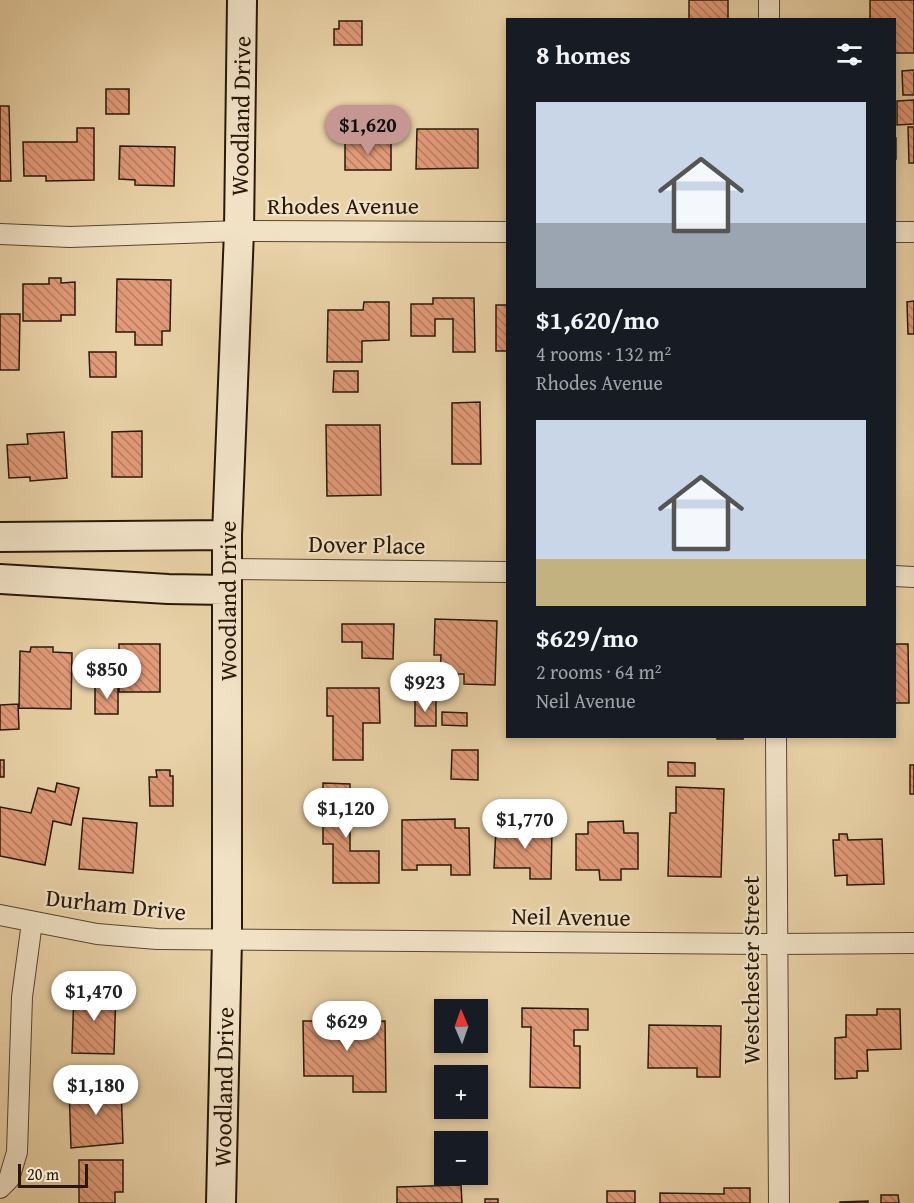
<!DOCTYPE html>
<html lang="en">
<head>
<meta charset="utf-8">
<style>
	:root { --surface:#171b24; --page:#242831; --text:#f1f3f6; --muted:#9ea1a6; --accent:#c59692 }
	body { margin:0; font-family:"Gentium Book Plus",serif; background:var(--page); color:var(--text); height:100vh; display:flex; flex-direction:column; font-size:22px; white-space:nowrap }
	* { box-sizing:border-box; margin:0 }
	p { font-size:20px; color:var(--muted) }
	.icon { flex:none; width:33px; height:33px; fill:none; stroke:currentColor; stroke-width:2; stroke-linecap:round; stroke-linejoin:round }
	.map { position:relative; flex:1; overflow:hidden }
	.details { position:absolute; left:506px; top:18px; width:390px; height:720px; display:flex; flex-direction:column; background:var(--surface); border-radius:0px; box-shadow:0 3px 9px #0003 }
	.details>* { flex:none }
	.needle { width:39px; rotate:358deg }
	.fabs { position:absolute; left:434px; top:999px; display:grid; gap:12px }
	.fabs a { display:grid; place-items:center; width:54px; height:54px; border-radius:0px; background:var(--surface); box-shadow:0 3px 9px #0003; font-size:30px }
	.scale { position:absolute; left:18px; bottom:15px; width:70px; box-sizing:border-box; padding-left:6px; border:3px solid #291808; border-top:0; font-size:16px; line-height:21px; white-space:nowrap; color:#291808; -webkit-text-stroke:4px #f1e2c6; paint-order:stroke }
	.price { position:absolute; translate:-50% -51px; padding:0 14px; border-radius:21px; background:#fff; color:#222; font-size:20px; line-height:39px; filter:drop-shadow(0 2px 3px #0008) }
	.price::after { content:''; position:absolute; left:50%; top:36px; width:18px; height:14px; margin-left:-9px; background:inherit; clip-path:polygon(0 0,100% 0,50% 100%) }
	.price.selected { background:var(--accent); color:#111 }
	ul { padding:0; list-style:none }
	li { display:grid; align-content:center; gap:12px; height:318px; padding:0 30px }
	li span { display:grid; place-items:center; height:186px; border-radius:0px; color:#555 }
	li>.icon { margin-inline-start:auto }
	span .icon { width:108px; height:108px; fill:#fffc; stroke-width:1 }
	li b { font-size:26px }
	h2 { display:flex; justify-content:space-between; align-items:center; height:72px; padding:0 30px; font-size:26px }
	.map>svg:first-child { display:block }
	.building { fill:url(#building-back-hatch); stroke:#291808; stroke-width:1.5 }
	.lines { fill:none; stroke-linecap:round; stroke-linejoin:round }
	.street-casing { stroke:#594630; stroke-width:22 }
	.secondary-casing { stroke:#291808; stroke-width:32 }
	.street { stroke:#f1e2c6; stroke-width:20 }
	.secondary { stroke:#f1e2c6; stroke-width:28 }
	.labels { text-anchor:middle; stroke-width:4.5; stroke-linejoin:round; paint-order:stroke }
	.street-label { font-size:24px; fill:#291808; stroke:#f1e2c6 }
</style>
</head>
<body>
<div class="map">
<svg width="914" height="1203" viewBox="0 0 914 1203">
	<defs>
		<pattern id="building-back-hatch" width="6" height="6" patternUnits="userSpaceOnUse" patternTransform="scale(1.5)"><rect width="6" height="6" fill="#e29a78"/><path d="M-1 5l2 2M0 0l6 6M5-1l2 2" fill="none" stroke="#b77d60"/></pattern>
	</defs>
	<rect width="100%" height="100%" fill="#e9d2a7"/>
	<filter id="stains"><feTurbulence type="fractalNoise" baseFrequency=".00333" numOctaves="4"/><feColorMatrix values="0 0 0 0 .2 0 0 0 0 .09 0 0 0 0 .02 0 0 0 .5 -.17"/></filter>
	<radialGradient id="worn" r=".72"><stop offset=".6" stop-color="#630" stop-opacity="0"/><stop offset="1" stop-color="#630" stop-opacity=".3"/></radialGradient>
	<path class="building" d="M689,0H728V20H689Z
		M870,0H914V53H894V20H870Z
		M339,21H362V45H334V29H339Z
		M914,70V95H903L902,71Z
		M106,89H129V114H106Z
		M914,100V124L897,125V101Z
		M0,106H9L11,181H0Z
		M908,127H914V163H909Z
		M77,128H94V180L46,181V176H24L23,142H77Z
		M417,129H478V168L416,169Z
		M894,138H896V159H894Z
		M345,141H391V170H345Z
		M120,146L175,147L174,186L135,185V180L119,179Z
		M49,278H61V283L75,282V315H61V321H23V284H49Z
		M117,279L171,280L170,331H162V345H135V332H116Z
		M433,298H474L475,352H453V319H435V336H411V304H433Z
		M914,301V334H908L907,302Z
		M364,302H389V340L362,341V362H327L328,310H363Z
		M496,305H507V351H496Z
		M0,314H20L19,370H0Z
		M89,352H116V377H90Z
		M334,371H358V392H333Z
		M480,402L481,464H452V403Z
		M326,425H380L381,495L327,496Z
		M142,431V477H112V432Z
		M64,432L67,478L30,481V477L9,478L7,445L28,444L27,434Z
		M435,619L497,621L495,685L464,684V674H440L441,655H434Z
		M342,624H394L393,659L362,658V642H342Z
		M119,644H160V692H119Z
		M894,644H908L909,703H894Z
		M31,647H53V652L72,653L71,709L19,708L20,651L30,652Z
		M118,686V714H95V687Z
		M327,688H379L380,723H363V760H333V716H327Z
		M415,700H436V726H415Z
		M18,704L19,729L0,730V705Z
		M442,712L467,713V726L442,725Z
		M717,736H743V739H717Z
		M452,750H478V780L451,779Z
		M0,760H4V777H0Z
		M668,762L695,763V776H668Z
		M910,765H914V794H910Z
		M156,770H170V776H173V806H150L149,777H157Z
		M57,783L79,788L71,825L53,821L45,865L0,856V807L31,813L38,788L55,792Z
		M323,783L350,784V851H379V883H333V844H323Z
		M676,787L724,789L721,877L668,876L670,813H676Z
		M83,818L137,823L133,873L79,869Z
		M455,819V828H469L470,875H451V865H417V870H402V820Z
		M623,821L624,833H638V869H621V880H600L599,870H576V834H588V822Z
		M496,827L552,829L551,879H530V868H494Z
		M839,834H847L848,840L882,839L884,884L847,885V875L835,876L833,840H839Z
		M74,989L116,990L114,1054L72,1053Z
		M522,1008L588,1009V1030H574V1046H580V1088L530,1087L531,1027H522Z
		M877,1009H900L901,1049L867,1050L868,1071H857V1078L835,1079V1038L846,1037V1015H877Z
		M331,1015H344V1022L385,1021L386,1092H353V1076H304L303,1021H331Z
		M649,1025L721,1026L720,1077H697V1068H648Z
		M445,1042H473V1048H445Z
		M121,1086L123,1143L71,1148L69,1087Z
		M79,1160H123V1192H115V1203H79Z
		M461,1185L462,1203H397V1187Z
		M724,1188H750V1203H660V1193L724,1194Z
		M607,1191H635V1203H607Z
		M881,1195H898L899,1203H881Z
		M485,1199H498V1203H485Z
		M868,1201V1203H840V1202Z"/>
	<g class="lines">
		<g class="street-casing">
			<path id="street" d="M769,0V20
				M894,232H914
				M0,234L70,237L239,231L507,232
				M227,569L507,572
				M894,576L914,577
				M776,736L779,1203
				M0,915L97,934L157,939L776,944L914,943
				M0,1188L9,1179L17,1152L22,997L32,922"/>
		</g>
		<g class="secondary-casing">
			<path id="secondary" d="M0,537L227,535
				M0,579L168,589L226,590
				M221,1203L227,939V535L239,231L242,0"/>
		</g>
		<use href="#street" class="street"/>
		<use href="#secondary" class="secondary"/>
	</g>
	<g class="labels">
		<g class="street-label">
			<text transform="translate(241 116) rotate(-89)" y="8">Woodland Drive</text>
			<text x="343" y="214">Rhodes Avenue</text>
			<text transform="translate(367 545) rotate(1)" y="8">Dover Place</text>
			<text transform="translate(228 601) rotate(-90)" y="8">Woodland Drive</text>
			<text transform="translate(116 905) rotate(6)" y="8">Durham Drive</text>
			<text transform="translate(571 917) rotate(1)" y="8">Neil Avenue</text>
			<text transform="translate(751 970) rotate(-90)" y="8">Westchester Street</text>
			<text transform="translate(224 1087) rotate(-89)" y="8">Woodland Drive</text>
		</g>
	</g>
	<rect width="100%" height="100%" filter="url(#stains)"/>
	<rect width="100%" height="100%" fill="url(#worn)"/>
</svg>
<div class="fabs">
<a><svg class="needle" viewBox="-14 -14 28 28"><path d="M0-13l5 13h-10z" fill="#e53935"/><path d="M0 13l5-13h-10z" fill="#9ea1a6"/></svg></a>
<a>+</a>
<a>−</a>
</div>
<div class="scale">20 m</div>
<b class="price selected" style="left:368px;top:156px">$1,620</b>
<b class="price" style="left:107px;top:700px">$850</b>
<b class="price" style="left:425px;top:713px">$923</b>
<b class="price" style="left:346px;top:839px">$1,120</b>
<b class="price" style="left:525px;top:850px">$1,770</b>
<b class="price" style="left:94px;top:1022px">$1,470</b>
<b class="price" style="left:347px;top:1052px">$629</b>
<b class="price" style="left:96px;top:1116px">$1,180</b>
<section class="details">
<h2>8 homes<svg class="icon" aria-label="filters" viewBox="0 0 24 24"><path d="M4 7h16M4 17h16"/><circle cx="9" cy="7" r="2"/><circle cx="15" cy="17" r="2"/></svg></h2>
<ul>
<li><span style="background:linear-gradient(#c9d6e8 65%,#9aa5b1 0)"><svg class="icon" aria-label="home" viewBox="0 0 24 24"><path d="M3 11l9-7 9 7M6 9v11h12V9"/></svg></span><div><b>$1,620/mo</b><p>4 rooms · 132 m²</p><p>Rhodes Avenue</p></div></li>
<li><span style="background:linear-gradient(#c9d6e8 75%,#c2b280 0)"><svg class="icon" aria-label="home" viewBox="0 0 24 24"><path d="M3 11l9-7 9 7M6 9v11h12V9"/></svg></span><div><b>$629/mo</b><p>2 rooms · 64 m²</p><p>Neil Avenue</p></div></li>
</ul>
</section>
</div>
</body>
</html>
